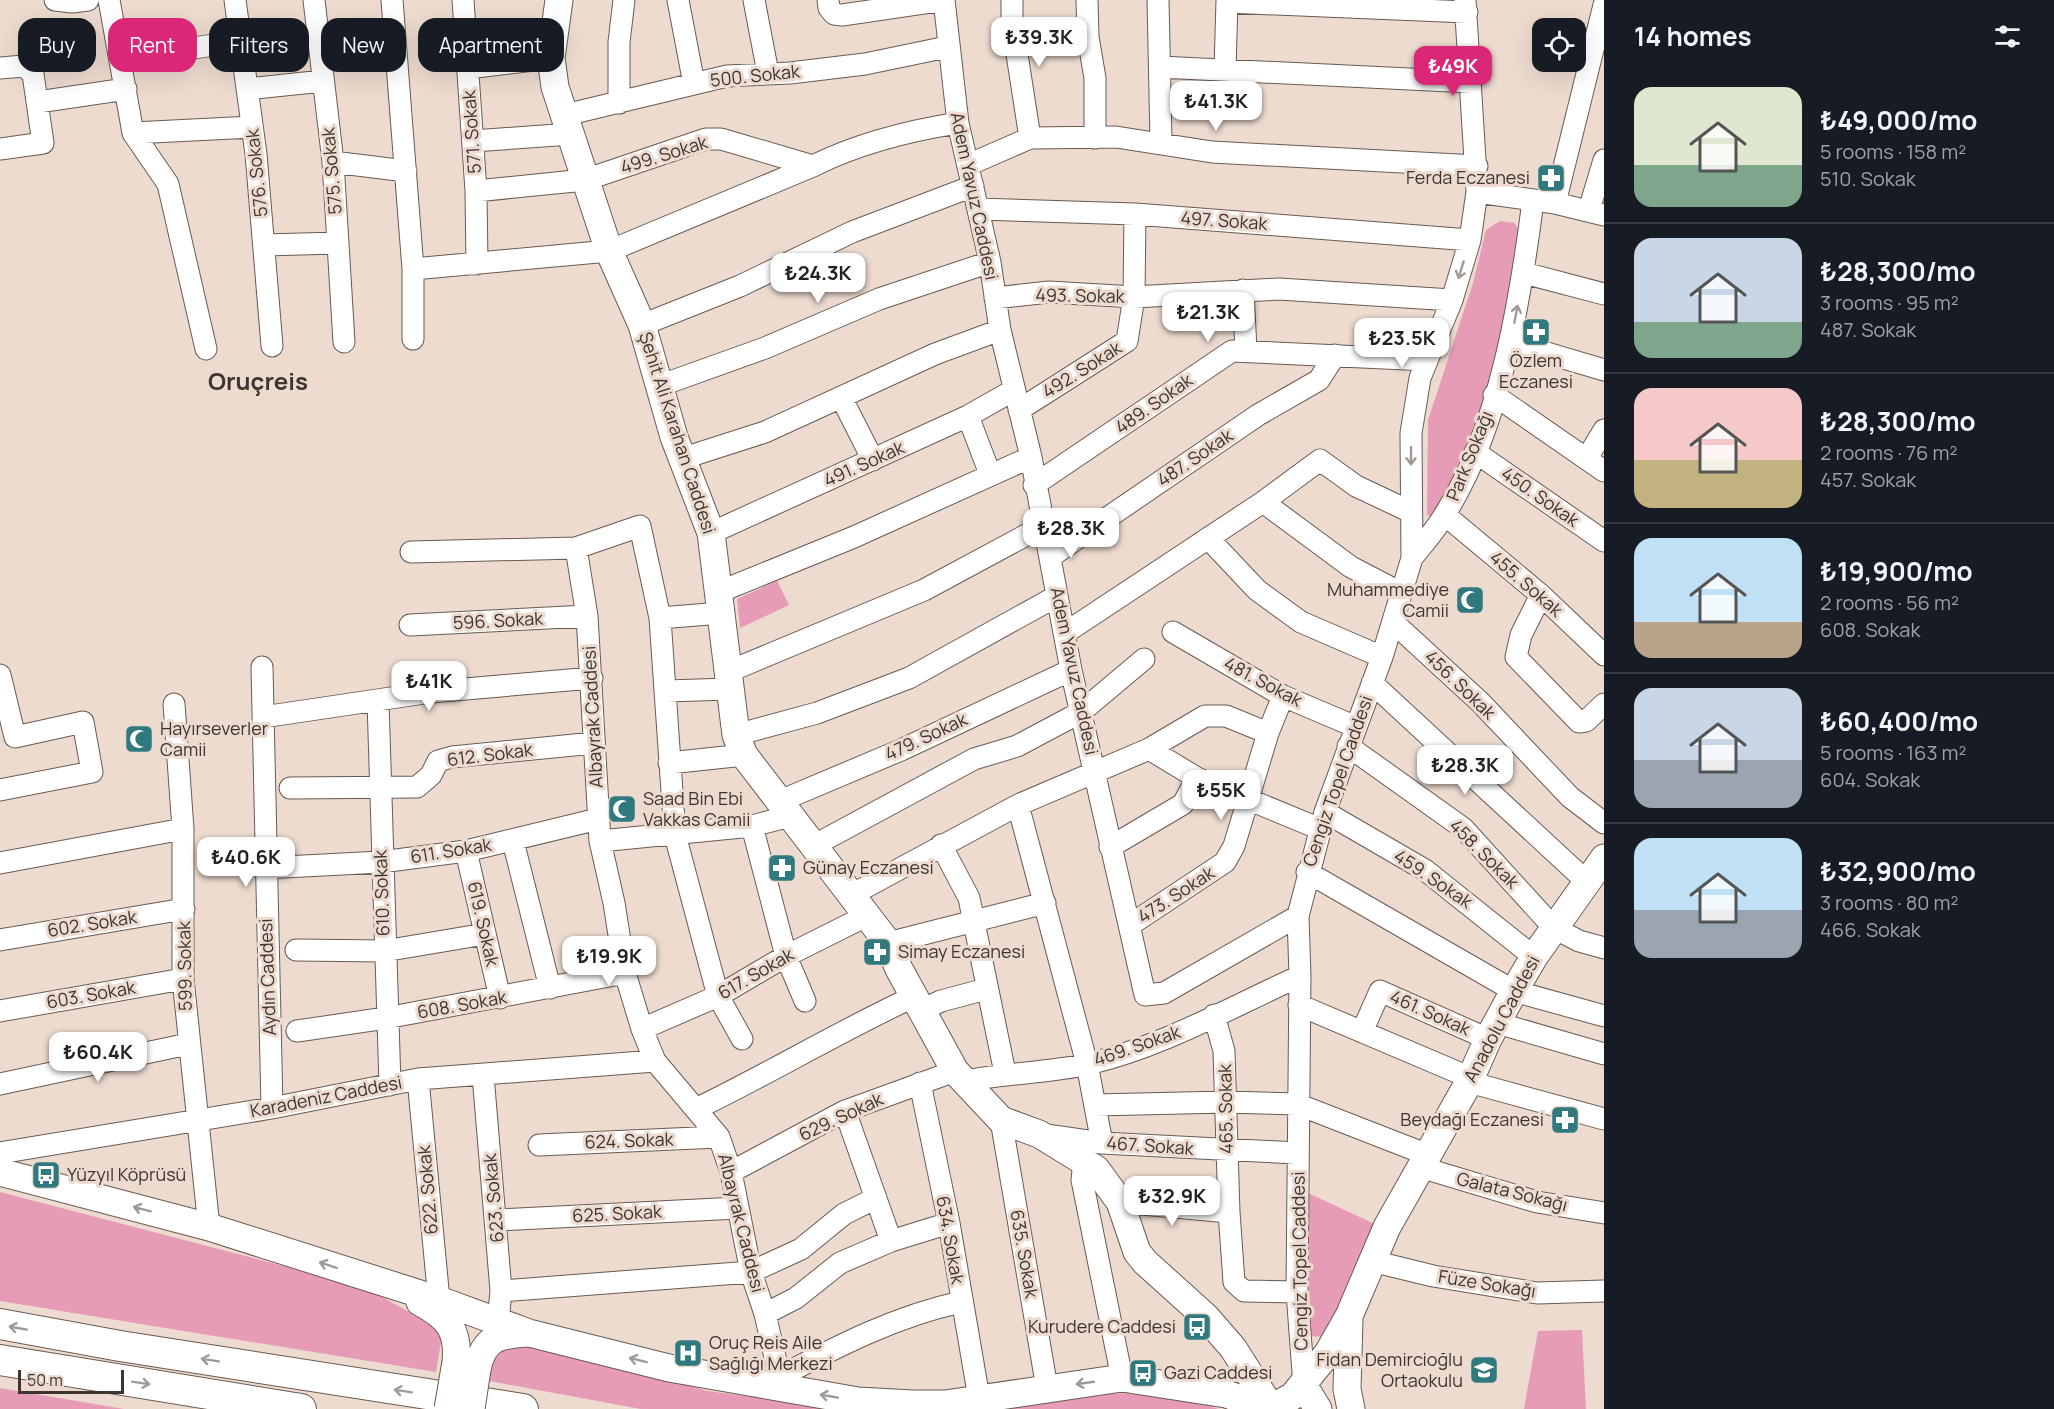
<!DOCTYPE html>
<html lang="en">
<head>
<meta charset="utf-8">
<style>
	:root { --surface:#171b24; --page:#20242c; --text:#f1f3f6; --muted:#9ea1a6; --line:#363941; --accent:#db2777 }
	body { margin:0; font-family:Manrope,sans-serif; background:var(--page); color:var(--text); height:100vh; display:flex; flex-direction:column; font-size:22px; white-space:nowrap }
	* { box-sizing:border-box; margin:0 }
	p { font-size:20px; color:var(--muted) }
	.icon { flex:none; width:33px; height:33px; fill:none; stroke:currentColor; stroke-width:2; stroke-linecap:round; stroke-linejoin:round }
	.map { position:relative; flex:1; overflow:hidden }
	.sheet { display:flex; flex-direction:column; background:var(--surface); width:450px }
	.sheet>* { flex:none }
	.hud { position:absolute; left:18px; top:18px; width:570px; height:54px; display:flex; gap:12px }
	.controls { position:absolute; left:1532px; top:18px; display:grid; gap:12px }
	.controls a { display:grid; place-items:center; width:54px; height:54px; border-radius:12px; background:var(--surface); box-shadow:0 6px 24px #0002; font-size:30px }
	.scale { position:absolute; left:18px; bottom:15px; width:106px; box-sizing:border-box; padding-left:6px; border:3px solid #3c3530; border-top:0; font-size:16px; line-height:21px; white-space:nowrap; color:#3c3530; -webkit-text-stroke:4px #eddbcf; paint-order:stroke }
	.price { position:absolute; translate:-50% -51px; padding:0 14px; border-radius:12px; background:#fff; color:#222; font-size:20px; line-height:39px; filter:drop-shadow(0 2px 3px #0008) }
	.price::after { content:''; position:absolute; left:50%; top:36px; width:18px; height:14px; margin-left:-9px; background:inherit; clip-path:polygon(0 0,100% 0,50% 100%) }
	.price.active { background:var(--accent); color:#fff }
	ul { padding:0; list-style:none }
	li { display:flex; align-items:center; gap:18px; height:150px; padding:0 30px }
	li+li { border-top:2px solid var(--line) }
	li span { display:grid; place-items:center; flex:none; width:168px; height:120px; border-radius:18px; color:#555 }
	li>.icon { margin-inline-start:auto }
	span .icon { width:72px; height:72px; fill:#fffc; stroke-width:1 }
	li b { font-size:26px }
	h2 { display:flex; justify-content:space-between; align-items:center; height:72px; padding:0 30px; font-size:26px }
	.pill { padding:0 21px; border-radius:18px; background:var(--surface); box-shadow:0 6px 24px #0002; font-size:21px; line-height:54px }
	.pill.active { background:var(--accent); color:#fff }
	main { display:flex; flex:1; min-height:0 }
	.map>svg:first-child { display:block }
	.green { fill:#e69bb6 }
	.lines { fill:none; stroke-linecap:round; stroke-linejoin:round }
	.minor-casing { stroke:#6a5a50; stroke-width:23 }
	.major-casing { stroke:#6a5a50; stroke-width:29 }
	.highway-casing { stroke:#6a5a50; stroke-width:32 }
	.minor { stroke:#fff; stroke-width:21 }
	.major { stroke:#fff; stroke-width:27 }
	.highway { stroke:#fff; stroke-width:30 }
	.major-bridge-casing { stroke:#6a5a50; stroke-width:29; stroke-linecap:butt }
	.major-bridge { stroke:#fff; stroke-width:27 }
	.oneway { stroke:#9e9a98 }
	.labels { text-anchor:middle; stroke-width:6; stroke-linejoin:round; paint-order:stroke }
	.street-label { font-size:18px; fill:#3c3530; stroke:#eddbcf }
	.poi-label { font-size:18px; fill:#3c3530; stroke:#eddbcf; text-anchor:start }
	.district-label { font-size:24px; font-weight:bold; fill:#3c3530; stroke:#eddbcf }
</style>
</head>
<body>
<main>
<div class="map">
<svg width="1604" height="1409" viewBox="0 0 1604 1409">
	<rect width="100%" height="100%" fill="#eddbcf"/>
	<path class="green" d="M1500,221L1515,223L1520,233L1504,340L1458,476L1434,517L1427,515L1428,420L1473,283L1486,230Z
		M777,581L789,605L740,628L737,599Z
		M0,1192L364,1287L431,1324L442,1336L436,1372L0,1301Z
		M1308,1193L1379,1226L1327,1337L1309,1336Z
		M1582,1330L1586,1409H1524L1538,1331Z
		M521,1338L708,1391L843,1409H641L489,1381L492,1356Z
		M0,1388L124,1409H0Z
		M1147,1393L1201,1402L1218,1409H989L1089,1394Z"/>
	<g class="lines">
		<g class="minor-casing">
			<path id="minor" d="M55,0L72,2L88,0
				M109,0L133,133L168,184L206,349
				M235,0L256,154L272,346
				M314,0L333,162L344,342
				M392,0L413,269V339
				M463,0L476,191L477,264
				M678,0L694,84
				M754,0L768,73
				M828,0L829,8L834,14L842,15L944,0
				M944,0L958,123L990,262L1000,330L1031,457L1071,670L1145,995L1164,993L1298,916
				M1012,0V22L1030,138
				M1087,0L1088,37L1095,78V138
				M1158,0L1161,142
				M1227,2L1467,12
				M121,59L240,41
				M1160,67L1471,82
				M0,68L24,66L33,74L43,143L0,149
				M468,68L551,58
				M1225,70L1227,0
				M247,89L323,81
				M38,102L126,89
				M619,103V42L624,0
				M565,115L727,76L790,73L865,64L947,47
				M133,133L252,127
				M473,141L571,134
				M333,162L406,171
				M968,165L1030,138L1116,137L1212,152L1477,166
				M476,191L585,180L706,139H721L813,166
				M1477,192L1555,203L1604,215
				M1555,203L1604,5
				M978,209L1135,214L1470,240
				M1589,210L1604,160
				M264,245L338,243
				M413,269L609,251L813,166C859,143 907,131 958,123
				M1524,273L1604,294
				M1243,290L1246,350
				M995,298L1049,292L1134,297L1279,289L1452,300
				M642,325L740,286L852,232L973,186
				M1510,342L1604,370
				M659,386L765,348L879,299L990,262
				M1494,395L1604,471
				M841,397L873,460
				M1019,410L1127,341L1134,297L1135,214
				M968,416L990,474
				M1475,452L1604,541
				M684,458L765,432L935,354L1000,330
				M1587,458L1604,430
				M1034,485L1232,351L1427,360
				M1263,502L1351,567L1401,593
				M1445,515L1541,595L1604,655
				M711,533L968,416L1014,390
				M1208,538L1257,590L1301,622L1382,657
				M576,548L587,616L600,841L614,903L625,973L642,1029L655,1061L719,1137L731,1172L751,1272L765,1314L782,1387
				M411,552L576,548L640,526L660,618L675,835L718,996L742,1039
				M1050,557L1258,415L1319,380L1335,355
				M1412,558C1423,544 1436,530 1445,514C1500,427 1520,302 1533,201
				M719,592L854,537L1031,457
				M1541,595L1521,635L1516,657L1579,722L1586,721L1604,704
				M660,618L721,613
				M1393,622L1480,702L1570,797L1604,823
				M410,625L587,616
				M1173,632L1283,696L1356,727
				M1065,633L1263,502L1320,460L1356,486L1411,512
				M262,667L272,1108
				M730,671L924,590L1043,526
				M0,675L15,737L83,722L92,772L0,790
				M1372,683L1586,881
				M666,691L730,689
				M378,701L390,1085
				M174,704L183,829V979L209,1227
				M263,717L431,692L592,678
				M736,735L817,713L909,678L1057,596
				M1348,746L1463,828L1554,928L1579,941L1604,948
				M1149,749L1197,778L1320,829
				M669,763L744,755
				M290,788L417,787L431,775L438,761L452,757L594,743
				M780,801L901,750L1071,670
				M1018,805L1087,1064L1102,1143
				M1325,812L1425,870L1534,957
				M752,826L786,956L805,1001
				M513,841L550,988
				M600,841L752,826L790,816
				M941,845L969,898L1005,1073
				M813,846L974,759L1017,746L1081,712L1144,659
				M1110,847L1183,804L1197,778
				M466,851L500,998
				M0,863L183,829
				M265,868L381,862L466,851L598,819
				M1307,872L1514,991L1604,1016
				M853,894L1018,805L1149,749L1205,716H1226L1268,733
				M1130,925L1225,862L1234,846L1268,733L1283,696
				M0,940L184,909
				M888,943L1045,903
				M296,950L384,951L485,934
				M1299,1005L1471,1078
				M922,1010L941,1001L986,989
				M0,1011L183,979
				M1214,1015L1224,1051L1229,1212L1234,1282L1244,1291L1297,1292
				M1497,1023L1604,1054
				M642,1029L718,996L786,956L868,915
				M297,1031L386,1018L625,973
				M1362,1032L1380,991L1488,1039
				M483,1075L501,1291L498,1322
				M418,1079L439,1300
				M965,1081C1005,1073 1048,1073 1088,1064C1162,1047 1231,1007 1300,976
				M1469,1082L1604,1119
				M920,1083L949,1223L979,1398
				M0,1084L188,1044
				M1095,1105L1226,1102L1297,1104L1428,1155
				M696,1109C770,1073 840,1031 915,996
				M845,1111L891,1241
				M1001,1120L1047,1388
				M1046,1135L1102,1143L1297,1153
				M539,1145L719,1137
				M0,1153L272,1108L418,1079L655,1061
				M1089,1163L1083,1170L1082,1180L1122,1378
				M1420,1167L1537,1202L1604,1213
				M731,1172L845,1111L955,1071
				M1120,1202L1229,1212
				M496,1220L738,1208
				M1372,1261L1433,1276L1537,1293L1604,1291
				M501,1291L751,1272L801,1249L844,1214L876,1198
				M765,1314L796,1298L840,1263L891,1241L949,1223
				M779,1377C838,1346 896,1316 961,1302
				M1304,1386L1297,1292L1300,976L1298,916L1325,812L1382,657L1412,558L1411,433L1420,378L1452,300L1470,240L1477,192L1465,0"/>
		</g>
		<g class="major-casing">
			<path id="major" d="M559,0L551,58L555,87L609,251L642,325L674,437L711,533L736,735L744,755L888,943L899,969L955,1071L1001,1120L1039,1134L1096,1169L1120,1202L1137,1252L1145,1262L1206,1317L1233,1348L1271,1408
				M0,1172L209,1227L439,1300L529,1333L669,1368L858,1401L913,1404H945L1122,1378L1226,1394L1272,1409
				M420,1302C448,1317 459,1330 456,1362
				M1349,1320L1347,1389L1351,1409
				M477,1369C484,1337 498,1335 528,1333
				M1304,1386L1318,1409
				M1271,1408L1293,1396L1328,1353L1349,1316L1387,1227L1469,1082L1488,1039L1514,991L1534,957L1604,858"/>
		</g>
		<g class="highway-casing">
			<path id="highway" d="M0,1324L120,1346L523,1409
				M0,1360L301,1409"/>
		</g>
		<use href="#minor" class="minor"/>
		<use href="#major" class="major"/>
		<use href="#highway" class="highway"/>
		<g class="major-bridge-casing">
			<path id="major-bridge" d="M448,1409L456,1362
				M471,1409L477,1369"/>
		</g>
		<use href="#major-bridge" class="major-bridge"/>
	</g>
	<defs><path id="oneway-shaft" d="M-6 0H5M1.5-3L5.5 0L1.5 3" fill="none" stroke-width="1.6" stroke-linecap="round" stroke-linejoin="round" transform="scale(1.5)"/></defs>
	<g class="oneway">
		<use href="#oneway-shaft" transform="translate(1461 270) rotate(107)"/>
		<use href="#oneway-shaft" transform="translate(1516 314) rotate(-79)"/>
		<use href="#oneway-shaft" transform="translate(1411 456) rotate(90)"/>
		<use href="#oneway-shaft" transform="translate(142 1209) rotate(-165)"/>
		<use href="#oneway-shaft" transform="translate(328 1265) rotate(-162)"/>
		<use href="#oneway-shaft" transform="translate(18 1328) rotate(-170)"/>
		<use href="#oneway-shaft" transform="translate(210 1360) rotate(-171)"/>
		<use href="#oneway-shaft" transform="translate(638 1360) rotate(-166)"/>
		<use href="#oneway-shaft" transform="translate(141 1383) rotate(9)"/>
		<use href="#oneway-shaft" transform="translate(1085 1383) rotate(172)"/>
		<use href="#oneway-shaft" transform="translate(403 1391) rotate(-171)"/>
		<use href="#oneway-shaft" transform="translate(829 1396) rotate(-170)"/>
	</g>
	<defs>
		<g id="pharmacy-square" transform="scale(1.5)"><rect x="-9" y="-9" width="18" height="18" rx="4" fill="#30797f" stroke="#eddbcf"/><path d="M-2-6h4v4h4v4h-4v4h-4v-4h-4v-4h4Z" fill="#fff"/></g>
		<g id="mosque-square" transform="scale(1.5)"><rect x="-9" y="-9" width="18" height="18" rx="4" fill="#30797f" stroke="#eddbcf"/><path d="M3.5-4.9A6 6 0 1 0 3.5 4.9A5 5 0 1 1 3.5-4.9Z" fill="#fff"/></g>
		<g id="bus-square" transform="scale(1.5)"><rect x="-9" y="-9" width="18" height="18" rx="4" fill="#30797f" stroke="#eddbcf"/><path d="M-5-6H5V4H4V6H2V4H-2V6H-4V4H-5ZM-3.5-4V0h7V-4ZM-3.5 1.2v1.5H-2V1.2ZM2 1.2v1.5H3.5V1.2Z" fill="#fff"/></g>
		<g id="hospital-square" transform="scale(1.5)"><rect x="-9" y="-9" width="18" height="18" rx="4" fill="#30797f" stroke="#eddbcf"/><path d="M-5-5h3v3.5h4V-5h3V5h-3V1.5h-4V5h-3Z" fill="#fff"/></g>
		<g id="school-square" transform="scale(1.5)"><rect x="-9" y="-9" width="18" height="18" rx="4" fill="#30797f" stroke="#eddbcf"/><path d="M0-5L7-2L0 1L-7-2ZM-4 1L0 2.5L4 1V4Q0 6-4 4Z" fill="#fff"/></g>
	</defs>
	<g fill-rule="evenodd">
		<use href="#pharmacy-square" x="1551" y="178"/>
		<use href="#pharmacy-square" x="1536" y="332"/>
		<use href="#mosque-square" x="1470" y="600"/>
		<use href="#mosque-square" x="139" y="739"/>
		<use href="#mosque-square" x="622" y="809"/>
		<use href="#pharmacy-square" x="782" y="868"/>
		<use href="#pharmacy-square" x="877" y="952"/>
		<use href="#pharmacy-square" x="1565" y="1120"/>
		<use href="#bus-square" x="46" y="1175"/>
		<use href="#bus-square" x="1197" y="1327"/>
		<use href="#hospital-square" x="688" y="1353"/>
		<use href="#school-square" x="1484" y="1370"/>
		<use href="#bus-square" x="1143" y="1373"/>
	</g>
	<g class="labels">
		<g class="street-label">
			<text transform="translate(755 76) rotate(-6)" y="6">500. Sokak</text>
			<text transform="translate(472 132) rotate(-94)" y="6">571. Sokak</text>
			<text transform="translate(664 155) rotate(-17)" y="6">499. Sokak</text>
			<text transform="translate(332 171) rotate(-95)" y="6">575. Sokak</text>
			<text transform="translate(257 173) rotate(-96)" y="6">576. Sokak</text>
			<text transform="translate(974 196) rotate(78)" y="6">Adem Yavuz Caddesi</text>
			<text transform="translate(1224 221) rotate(4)" y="6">497. Sokak</text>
			<text transform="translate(1080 296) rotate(1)" y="6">493. Sokak</text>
			<text transform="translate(1082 370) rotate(-32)" y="6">492. Sokak</text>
			<text transform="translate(1154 404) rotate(-35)" y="6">489. Sokak</text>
			<text transform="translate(677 433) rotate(72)" y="6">Şehit Ali Karahan Caddesi</text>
			<text transform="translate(1470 456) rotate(-68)" y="6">Park Sokağı</text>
			<text transform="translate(1195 458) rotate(-34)" y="6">487. Sokak</text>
			<text transform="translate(864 464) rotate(-24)" y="6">491. Sokak</text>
			<text transform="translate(1540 497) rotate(35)" y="6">450. Sokak</text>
			<text transform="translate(1526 584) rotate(41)" y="6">455. Sokak</text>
			<text transform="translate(498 621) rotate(-3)" y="6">596. Sokak</text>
			<text transform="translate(1074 671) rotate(78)" y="6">Adem Yavuz Caddesi</text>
			<text transform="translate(1263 682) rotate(28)" y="6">481. Sokak</text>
			<text transform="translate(1460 685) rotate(44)" y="6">456. Sokak</text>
			<text transform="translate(593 717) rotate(-93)" y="6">Albayrak Caddesi</text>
			<text transform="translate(926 737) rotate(-25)" y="6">479. Sokak</text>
			<text transform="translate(490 755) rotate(-7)" y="6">612. Sokak</text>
			<text transform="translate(1338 781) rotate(-71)" y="6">Cengiz Topel Caddesi</text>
			<text transform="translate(451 851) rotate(-9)" y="6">611. Sokak</text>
			<text transform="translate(1484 854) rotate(45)" y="6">458. Sokak</text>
			<text transform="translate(1433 879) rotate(34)" y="6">459. Sokak</text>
			<text transform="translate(382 893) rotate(-92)" y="6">610. Sokak</text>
			<text transform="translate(1176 895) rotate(-33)" y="6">473. Sokak</text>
			<text transform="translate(92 924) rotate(-9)" y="6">602. Sokak</text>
			<text transform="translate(483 924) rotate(77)" y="6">619. Sokak</text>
			<text transform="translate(185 966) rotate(-91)" y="6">599. Sokak</text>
			<text transform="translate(756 974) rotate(-30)" y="6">617. Sokak</text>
			<text transform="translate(268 977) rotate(-92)" y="6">Aydın Caddesi</text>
			<text transform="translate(91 995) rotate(-10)" y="6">603. Sokak</text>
			<text transform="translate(462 1005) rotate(-10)" y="6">608. Sokak</text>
			<text transform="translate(1430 1013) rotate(24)" y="6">461. Sokak</text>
			<text transform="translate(1502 1019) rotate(-62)" y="6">Anadolu Caddesi</text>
			<text transform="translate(1137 1046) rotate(-19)" y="6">469. Sokak</text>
			<text transform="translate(326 1097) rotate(-11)" y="6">Karadeniz Caddesi</text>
			<text transform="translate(1226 1109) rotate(-91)" y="6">465. Sokak</text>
			<text transform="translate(841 1117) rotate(-25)" y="6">629. Sokak</text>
			<text transform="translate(629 1141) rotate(-2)" y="6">624. Sokak</text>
			<text transform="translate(1150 1146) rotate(4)" y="6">467. Sokak</text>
			<text transform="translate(428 1190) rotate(-95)" y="6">622. Sokak</text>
			<text transform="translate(1512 1192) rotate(14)" y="6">Galata Sokağı</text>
			<text transform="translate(494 1198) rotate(-95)" y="6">623. Sokak</text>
			<text transform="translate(617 1214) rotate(-3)" y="6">625. Sokak</text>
			<text transform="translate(741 1223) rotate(76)" y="6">Albayrak Caddesi</text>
			<text transform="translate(950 1240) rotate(80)" y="6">634. Sokak</text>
			<text transform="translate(1024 1254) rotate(80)" y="6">635. Sokak</text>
			<text transform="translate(1300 1261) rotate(-91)" y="6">Cengiz Topel Caddesi</text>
			<text transform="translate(1487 1284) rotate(9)" y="6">Füze Sokağı</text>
		</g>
		<g class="poi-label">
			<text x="1530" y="184" text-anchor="end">Ferda Eczanesi</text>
			<text x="1536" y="367" text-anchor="middle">Özlem<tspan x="1536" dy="21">Eczanesi</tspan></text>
			<text x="1449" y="596" text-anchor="end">Muhammediye<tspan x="1449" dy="21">Camii</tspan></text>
			<text x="160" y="735">Hayırseverler<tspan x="160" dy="21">Camii</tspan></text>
			<text x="643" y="805">Saad Bin Ebi<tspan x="643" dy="21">Vakkas Camii</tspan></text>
			<text x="803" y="874">Günay Eczanesi</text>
			<text x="898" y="958">Simay Eczanesi</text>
			<text x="1544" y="1126" text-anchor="end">Beydağı Eczanesi</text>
			<text x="67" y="1181">Yüzyıl Köprüsü</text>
			<text x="1176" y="1333" text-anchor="end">Kurudere Caddesi</text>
			<text x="709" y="1349">Oruç Reis Aile<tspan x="709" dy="21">Sağlığı Merkezi</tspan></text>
			<text x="1463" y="1366" text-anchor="end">Fidan Demircioğlu<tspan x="1463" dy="21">Ortaokulu</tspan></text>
			<text x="1164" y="1379">Gazi Caddesi</text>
		</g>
		<g class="district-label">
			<text x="258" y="390">Oruçreis</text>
		</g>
	</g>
</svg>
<div class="controls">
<a><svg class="icon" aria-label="locate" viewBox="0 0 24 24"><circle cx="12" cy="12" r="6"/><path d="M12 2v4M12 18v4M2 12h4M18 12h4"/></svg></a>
</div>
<div class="scale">50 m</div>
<b class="price" style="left:1039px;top:68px">₺39.3K</b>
<b class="price active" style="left:1453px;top:97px">₺49K</b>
<b class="price" style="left:1216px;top:132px">₺41.3K</b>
<b class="price" style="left:818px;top:304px">₺24.3K</b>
<b class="price" style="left:1208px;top:343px">₺21.3K</b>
<b class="price" style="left:1402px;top:369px">₺23.5K</b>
<b class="price" style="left:1071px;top:559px">₺28.3K</b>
<b class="price" style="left:429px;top:712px">₺41K</b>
<b class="price" style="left:1465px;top:796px">₺28.3K</b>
<b class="price" style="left:1221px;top:821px">₺55K</b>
<b class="price" style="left:246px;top:888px">₺40.6K</b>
<b class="price" style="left:609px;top:987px">₺19.9K</b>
<b class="price" style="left:98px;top:1083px">₺60.4K</b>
<b class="price" style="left:1172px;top:1227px">₺32.9K</b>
<div class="hud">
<a class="pill">Buy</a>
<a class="pill active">Rent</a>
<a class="pill">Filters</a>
<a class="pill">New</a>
<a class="pill">Apartment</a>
</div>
</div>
<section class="sheet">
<h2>14 homes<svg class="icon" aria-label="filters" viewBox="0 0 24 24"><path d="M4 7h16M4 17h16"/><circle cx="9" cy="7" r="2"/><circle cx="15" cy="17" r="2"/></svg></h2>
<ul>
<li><span style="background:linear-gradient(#dfe7d0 65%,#7fa58c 0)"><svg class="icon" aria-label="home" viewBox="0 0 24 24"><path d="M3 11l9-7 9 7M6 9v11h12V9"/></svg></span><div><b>₺49,000/mo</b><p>5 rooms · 158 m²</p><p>510. Sokak</p></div></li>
<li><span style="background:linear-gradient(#c9d6e8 70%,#7fa58c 0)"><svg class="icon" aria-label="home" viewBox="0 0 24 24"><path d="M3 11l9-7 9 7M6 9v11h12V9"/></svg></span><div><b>₺28,300/mo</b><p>3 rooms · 95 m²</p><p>487. Sokak</p></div></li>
<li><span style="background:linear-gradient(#f6c9c9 60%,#c2b280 0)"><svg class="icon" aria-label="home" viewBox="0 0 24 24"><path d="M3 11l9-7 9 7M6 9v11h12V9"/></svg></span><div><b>₺28,300/mo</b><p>2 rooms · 76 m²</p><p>457. Sokak</p></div></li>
<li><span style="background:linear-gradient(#bfe0f5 70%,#b9a48a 0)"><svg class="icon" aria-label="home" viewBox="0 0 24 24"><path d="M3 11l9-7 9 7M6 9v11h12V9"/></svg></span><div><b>₺19,900/mo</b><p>2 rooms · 56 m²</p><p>608. Sokak</p></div></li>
<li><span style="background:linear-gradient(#c9d6e8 60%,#9aa5b1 0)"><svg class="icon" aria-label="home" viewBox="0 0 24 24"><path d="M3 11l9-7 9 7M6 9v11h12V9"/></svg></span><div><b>₺60,400/mo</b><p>5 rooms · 163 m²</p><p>604. Sokak</p></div></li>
<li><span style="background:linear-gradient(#bfe0f5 60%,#9aa5b1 0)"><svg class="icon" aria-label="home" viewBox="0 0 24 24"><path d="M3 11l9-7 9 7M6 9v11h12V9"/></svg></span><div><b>₺32,900/mo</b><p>3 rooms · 80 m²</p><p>466. Sokak</p></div></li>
</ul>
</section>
</main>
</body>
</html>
